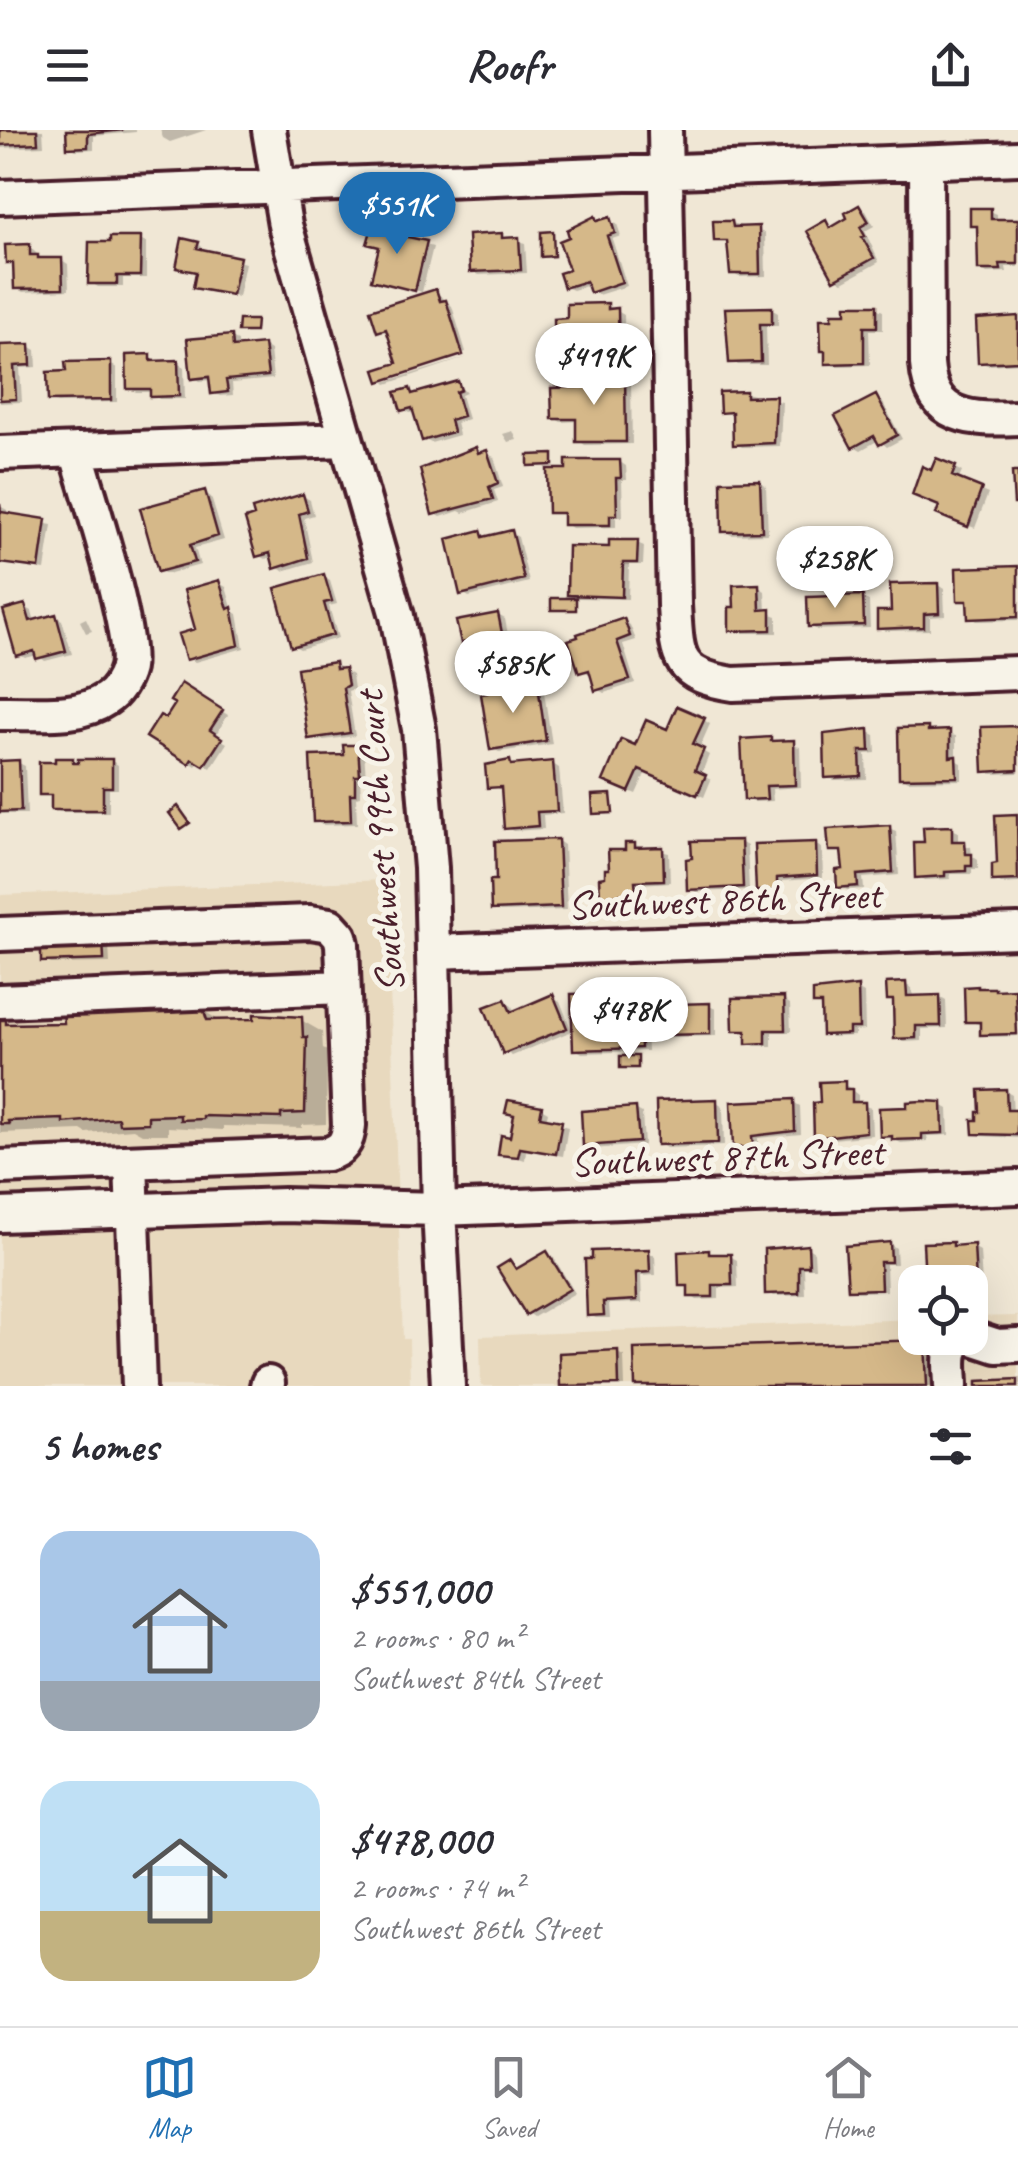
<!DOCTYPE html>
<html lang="en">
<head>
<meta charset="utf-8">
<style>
	:root { --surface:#fff; --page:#f2f2f3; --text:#2b2b33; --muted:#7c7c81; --line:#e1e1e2; --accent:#1f6fb2 }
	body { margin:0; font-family:Caveat,sans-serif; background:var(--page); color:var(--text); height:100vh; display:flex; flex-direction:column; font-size:38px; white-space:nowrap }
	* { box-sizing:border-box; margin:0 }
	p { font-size:32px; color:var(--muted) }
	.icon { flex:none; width:55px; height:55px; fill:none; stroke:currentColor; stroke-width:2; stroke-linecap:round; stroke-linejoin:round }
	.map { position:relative; height:1256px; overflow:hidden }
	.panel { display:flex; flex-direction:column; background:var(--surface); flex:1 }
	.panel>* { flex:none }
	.tools { position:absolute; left:898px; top:1135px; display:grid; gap:20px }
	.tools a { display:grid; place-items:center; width:90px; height:90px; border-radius:20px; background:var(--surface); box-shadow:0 10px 40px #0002; font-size:50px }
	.price { position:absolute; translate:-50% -85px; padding:0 22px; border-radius:35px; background:#fff; color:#222; font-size:32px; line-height:65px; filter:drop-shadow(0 2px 5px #0008) }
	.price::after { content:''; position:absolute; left:50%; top:60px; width:30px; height:22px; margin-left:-15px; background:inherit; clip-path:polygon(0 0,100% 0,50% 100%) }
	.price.selected { background:var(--accent); color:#fff }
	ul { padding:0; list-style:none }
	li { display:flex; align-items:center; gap:30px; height:250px; padding:0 40px }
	li span { display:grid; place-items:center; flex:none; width:280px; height:200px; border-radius:30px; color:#555 }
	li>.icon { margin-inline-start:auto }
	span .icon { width:120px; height:120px; fill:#fffc; stroke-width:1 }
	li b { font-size:42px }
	h2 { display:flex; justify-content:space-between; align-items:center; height:120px; padding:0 40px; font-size:42px }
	header { display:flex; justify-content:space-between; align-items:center; height:130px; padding:0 40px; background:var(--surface); font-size:45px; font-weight:700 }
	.menu { display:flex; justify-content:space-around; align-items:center; height:140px; border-top:2px solid var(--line); background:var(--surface); font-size:28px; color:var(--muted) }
	.menu a { display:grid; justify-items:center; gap:5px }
	.menu .selected { color:var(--accent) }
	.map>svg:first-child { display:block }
	.built { fill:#e8d9be }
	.shadow { fill:#0003 }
	.building { fill:#d5b889; stroke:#4a1f2b; stroke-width:2.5 }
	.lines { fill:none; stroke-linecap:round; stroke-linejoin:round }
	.minor-casing { stroke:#4a1f2b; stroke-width:40 }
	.minor { stroke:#f7f3e8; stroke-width:32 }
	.labels { text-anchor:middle; stroke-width:10; stroke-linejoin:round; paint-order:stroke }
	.street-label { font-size:40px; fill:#4a1f2b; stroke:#f7f3e8 }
</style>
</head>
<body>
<header><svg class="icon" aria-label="menu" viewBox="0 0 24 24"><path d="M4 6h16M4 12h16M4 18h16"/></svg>Roofr<svg class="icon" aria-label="share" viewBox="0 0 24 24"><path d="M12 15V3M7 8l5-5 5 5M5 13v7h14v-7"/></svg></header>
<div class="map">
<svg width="1018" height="1256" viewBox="0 0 1018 1256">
	<rect width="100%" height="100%" fill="#f0e7d5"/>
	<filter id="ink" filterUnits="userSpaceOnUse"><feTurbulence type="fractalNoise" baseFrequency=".01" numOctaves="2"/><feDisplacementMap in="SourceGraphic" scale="20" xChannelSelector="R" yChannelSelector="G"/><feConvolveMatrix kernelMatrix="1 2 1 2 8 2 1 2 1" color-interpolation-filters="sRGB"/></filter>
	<g filter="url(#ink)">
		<path class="built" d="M386,750L403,1209H409L410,1256H0V765Z
			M1018,1186V1256H481L480,1206L915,1189V1208H970V1187Z"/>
		<path class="shadow" d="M0,0H43L44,16L0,18Z
			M73,0H136V2L94,6V19L76,20L69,16Z
			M160,0H206L170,12L163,8Z
			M859,78L866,81L874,96L865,101L879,132L843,152L836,148L826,93L833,99L851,89Z
			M990,81L997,84V92L1018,91V137H1006L1007,142L987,143L981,139L980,98L973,94Z
			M595,89L617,94L621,106L612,109L627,156L598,165L592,161L590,155L573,160L566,157Z
			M732,93L765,103L766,146L739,147L732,143L730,113L716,110Z
			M403,104L409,110L433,117L422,162L374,149L382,118L370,113Z
			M501,106L525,113L527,143L479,145L472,141Z
			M140,110L146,113V148H123V157H98L91,153Z
			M198,114L204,118L203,122L245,133L238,167L203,160L196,156L199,143L179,136Z
			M29,116L44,131L62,130L68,134L69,160L23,162L16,158V135L8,131Z
			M436,162L452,176L466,222L382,248L400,235L390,203L379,200Z
			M607,175L624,185L625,242L564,243L558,239Z
			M876,178L883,181V200H869L870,235L834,236L828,232L835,191Z
			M771,179L778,183V196H766L767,235H738L732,231L728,180Z
			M1018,189V233L987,235L980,231Z
			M231,208L238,211V219L264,216L270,220L273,249L232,253L233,265L220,266L213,262L212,250L200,251L194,247Z
			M29,216L36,220L37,237L20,238L22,272L0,273V218Z
			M150,226L157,233H177L184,237L185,269H159L152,262H136L129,258Z
			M468,227L387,254L385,252Z
			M110,234L117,238V272L57,273L50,270Z
			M625,249L631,253L632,314L585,315L579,311L578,291L561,292L554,288L581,260Z
			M458,254L466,263L461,265L468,289L456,293L459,305L431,313L424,309L416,282L410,283L403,279L410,261L418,265Z
			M745,263L782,272L780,316L742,317L735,313L734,285L722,281Z
			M876,268L882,271L902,309L887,317L879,310L861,320L854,316Z
			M513,301L517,310L508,312L503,304Z
			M476,319L494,327L503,357L494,360L498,372L463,383L459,381L441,387L434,383Z
			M620,332L626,336L627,350H622L623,387H616V397L572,398L566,394L565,385L550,382Z
			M955,338L962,342L958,351L988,364L975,398L945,387L933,343Z
			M760,352L766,356L768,404L731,405L725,401Z
			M205,363L211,367L224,410L195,418L200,435L167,444L160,441Z
			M303,366L310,370L314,385L304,388L313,432L283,441L277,437L273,427L265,429L258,425Z
			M0,376L7,380V386L52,395L45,440L0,433Z
			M481,403L488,407L511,403L518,407L529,452L469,467L463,463Z
			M637,413L644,416L643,435H629L628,469L578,468L570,464L611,419Z
			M1018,438V490L977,491L970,487V474L959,470Z
			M324,447L330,451L337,474L329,476L338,508L300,519L293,515Z
			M219,453L226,457L233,481L238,484L244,518L195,532L188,528Z
			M938,455L944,459L945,486L930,487V500L886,501L880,498Z
			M759,457L765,461L766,482L777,486V503H738L731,499Z
			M862,468L869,471L870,498L817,500L810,496Z
			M25,477L32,481L35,492L55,486L62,490L72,524L45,531L38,525L25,528L18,524Z
			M498,485L505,489L515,542L484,548L477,544L471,516L463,512Z
			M86,488L92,501L86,503L80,491Z
			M624,491L630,495L636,510L623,514L635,553L604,563L597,559L592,544L581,541Z
			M334,534L352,545L354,559L348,561L355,606L317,611L310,607Z
			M519,555L544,562L552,614L499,622L492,618Z
			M182,557L228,585L215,606L227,613L211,638L200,631L196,636L149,606L167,591L178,573Z
			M704,590L710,594L699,619L709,625L701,645L711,650L704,667L646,642L636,664L613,654L636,618L669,602Z
			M1018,598V643L992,644L985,640Z
			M928,600L956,606V630L962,633V650L908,651L901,647Z
			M869,602L875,605L876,623L866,624L867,649L834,650L828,646Z
			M771,610L800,617L801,657L772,659L773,671L753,672L746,668Z
			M358,617L364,621L366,648L360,649L361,666L356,667L357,694L322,695L315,691L346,628Z
			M73,630L80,635L112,631L118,635V659H109V682H60L54,679V667L42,663Z
			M0,633H19L25,636L27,684H0Z
			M510,633L516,637L553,634L559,638L563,683L543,685L544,699L513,701L506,697L504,659L489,656Z
			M1016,686L1018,753L1001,754L995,750Z
			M889,698L896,701L899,745L863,748L864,759L847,760L840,756L845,742L844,723L831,720Z
			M951,699L958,702V714L971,717L972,726L978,730V739H972V744H950L951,749L924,750L918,746Z
			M558,711L564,715L567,780L500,782L494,779Z
			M740,712L747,716L749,760L696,762L689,758Z
			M634,715L669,723L670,752L641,754V765L609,769L602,766L607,750Z
			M816,715L822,718L823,748L782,751L783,763H765L758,760Z
			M109,815L110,833L51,834L44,830Z
			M906,855L912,858L913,868L939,867L946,871L947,898L922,899V911L903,912L896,908L895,872L889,869Z
			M857,859L864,863L865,900L855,901V906L831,907L824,903V878L816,873Z
			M1015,862L1018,864V906L989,907L983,904L982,895L967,891Z
			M675,864L681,867V876H709L716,879V906L670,907L664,904L663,881L657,878Z
			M553,867L560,871L572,901L512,926L505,922V872L512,876L515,883Z
			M638,867L645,871L647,921L582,923L575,919Z
			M784,870L790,874L791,902H772V916H755L748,912V903L735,899Z
			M202,880L222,892L301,890L322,902L323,919L327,921L326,994L302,995V998L223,996V1000L168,997V1004H142L133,999L86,1003L81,1000L0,1003V893L13,897L66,896Z
			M844,954L858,965V974L871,978L872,1005L824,1010L817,1006L822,975Z
			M1005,961L1012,965L1013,983L1018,984V1008L982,1006L975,1002Z
			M717,972L723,976L724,1016L666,1018L659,1014Z
			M793,972L800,976L801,1004L758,1008V1020H742L735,1016Z
			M941,975L948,979L949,1005L927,1006L928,1011L901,1013L883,1005Z
			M541,978L548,982L546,991L568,997L563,1026L526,1020L525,1030L501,1023L512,1009L516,986L508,982Z
			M635,979L642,983L644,1015L592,1019L586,1015Z
			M890,1114L896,1118L897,1134H886L887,1161L857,1162L851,1158Z
			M926,1115L973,1117L980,1121L982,1155L927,1152Z
			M808,1118L814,1122L815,1138H804L805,1165L774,1166L767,1162Z
			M648,1122L655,1126L656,1145L641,1146L642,1173L609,1174L610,1188H596L589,1185Z
			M547,1124L554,1128L575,1163L534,1187L528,1183L511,1133L519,1140Z
			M730,1126L737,1130L738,1157L719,1158V1169L697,1170L691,1166V1159L681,1155Z
			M925,1212L939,1220L940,1256H637Z
			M617,1223L624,1226L625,1256H563L561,1225Z"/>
		<path class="building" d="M0,0H37L38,13L0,15Z
			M66,0H123L88,4V17L67,18Z
			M859,75L869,92L860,97L865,106L862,107L874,128L834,150L807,101L826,90L830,98L847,88L845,83Z
			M970,78H991V89H1018V134H1000L1001,140H978L977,96H970Z
			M595,86L597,91L610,87L615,103L607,106L622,152L590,163L586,151L564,158L559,143L569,140L559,111L569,107L567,100Z
			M713,91H732L733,97L759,96L760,144H730L727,111H714Z
			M373,94L404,101L403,106L427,111L415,161L371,150L379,117L367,114Z
			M553,101L554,126L541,127V102Z
			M502,103V108L519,107L521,140L470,142L468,105Z
			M110,107H141L140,146H117V154H88L89,112H110Z
			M182,108L199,112L197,118L240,127L232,165L193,158L196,142L176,138Z
			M30,114V125H38V128H62L63,158L14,159L13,133H6L5,115Z
			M436,159L440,171L446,170L463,225L379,252L375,240L397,233L386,199L377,202L370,180Z
			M608,173V179L618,178L619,239L555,240L554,189L567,188V174Z
			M846,175H877V197H864V233L825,234V221H821L820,189H832V183H846Z
			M772,177V194H760L761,232L729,233L725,178Z
			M1018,186V231L978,233L976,189Z
			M239,190H256L255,202H238Z
			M232,205L233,217L264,214L268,246L226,250L228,262L211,264L209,247L191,249L187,209Z
			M30,214L31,235L14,236L16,269L0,270V215Z
			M151,224V231L178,230L179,266L150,267V259H127L126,225Z
			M111,231V270L48,271L47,242L66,241L65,232Z
			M625,246L626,312H576V289H552L551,258L579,257L578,247Z
			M458,251L461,260L456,262L463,286L450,290L453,302L422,311L412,278L401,281L395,262L410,258L412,264Z
			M746,261V267L776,266L774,313L733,315L732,282L720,283L719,262Z
			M876,265L897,305L879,315L874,306L852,318L835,286Z
			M476,317L478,323L487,320L498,353L489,357L493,369L432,385L420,339Z
			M553,324V335L528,336V325Z
			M936,328L956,336L952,346L982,358L968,397L936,384L939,376L912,365L922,336L931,340Z
			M566,330H620L621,348H616L617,385H610V395H563V383H548L547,339H566Z
			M1012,342H1018V374H1014Z
			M760,350L762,401L722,402L721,351Z
			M205,360L218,406L190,415L195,432L158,442L140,378Z
			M303,364L308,381L299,384L308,428L274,439L270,423L256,427L245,389L254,386L252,379Z
			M0,374L1,382L46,389L39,438L0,433Z
			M481,400L483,407L512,400L524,449L460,465L447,409Z
			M609,410H638L637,433H623L622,467L567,465L568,416L609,417Z
			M1018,436V487L968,489L967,471H957L956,438Z
			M324,444L332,471L324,473L333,505L291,517L275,458Z
			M219,450L228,479L232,477L239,515L186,530L178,504L195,499L184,460Z
			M938,453L939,483L924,484V497L877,499V481H891L890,454Z
			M759,454L760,480L771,479V500L729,501V477H734L733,455Z
			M863,465L864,495L808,497L807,467Z
			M551,468H576V480H551Z
			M25,474L30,491L56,484L66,521L36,529L34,521L16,526L3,480Z
			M498,483L509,539L475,546L468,512L461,513L456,491Z
			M624,488L630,506L617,511L630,550L595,561L589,540L579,543L568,510L578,507L577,504Z
			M335,532L336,539L345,538L348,555L343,558L350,603L308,609L297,538Z
			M181,553L223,580L210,600L222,608L204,636L192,629L189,634L146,607L160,585L166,588L175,574L170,571Z
			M519,553L520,558L538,555L546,611L490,620L481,564L487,563L485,558Z
			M677,576L705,588L693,614L704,619L695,640L706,645L697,665L639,640L629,662L603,651L621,609L635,615L646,590L667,599Z
			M1018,596V640L983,642L981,597Z
			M928,597V601L950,600V627L956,626L957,647L899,648L898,598Z
			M869,599L870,621H860L861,646L825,648L824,604Z
			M771,607V611L794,610L795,655L766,656L767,669L744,670L741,609Z
			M343,615H358L360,646H355V664H350L351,691L313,692L310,626L344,625Z
			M55,628H73V633H78V629H112V657H103V680H51V665H39V632H55Z
			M19,630L21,681L0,682V631Z
			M510,630L511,635L553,631L557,681L537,682L538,696L504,699L501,657L487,658L485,635Z
			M611,664L613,683L593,684L592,665Z
			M178,676L190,693L181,699L169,683Z
			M1017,684L1018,750L992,751V734L997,733L995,685Z
			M890,695L893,742L857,745L858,756L837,758L836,740L843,739L841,721H829L827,699Z
			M952,696V711H965L966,724H972V736H966V741L945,742V746L915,748L914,712H924L923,697Z
			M558,709L561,777L491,780L490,750H496L495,711Z
			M741,710L743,757L687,760L686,729L692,728L691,711Z
			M816,712L817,745L777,748V761H756L754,714Z
			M625,713H635V718L663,717L664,750L635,751L636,762L600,767L599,748L605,747V739H609L608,720H625Z
			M103,808L104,830L41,832V816Z
			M906,852L907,866L940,865L941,896H916V908L894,909L893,870H887L886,853Z
			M858,856L859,898H849V904L822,905L821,874H813V861Z
			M978,856V858H995V860L1015,859L1017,904L980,905V892H965L964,857Z
			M655,861H675L676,874L710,873V904L661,905V879H655Z
			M616,863V866L639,865L641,918L573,920L571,864Z
			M553,864L567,898L503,924L484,877L505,869L511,882Z
			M784,867L785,900H766V913L746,914V901H733L732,868Z
			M203,878L207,890L254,889V884L302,887L303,907H307L305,983L281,984V988L203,986V989L180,990V985L148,986V993L119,994L118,988L63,993V989L8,991L9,994H0V890H6V894L64,893L63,881Z
			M620,926H638V938H620Z
			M845,951V959H852V972H865L866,1002L814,1008L813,973L820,972L819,952Z
			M1006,959L1007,980H1017V1005L973,1004L972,990H977V982H980L979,960Z
			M717,969L718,1013L657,1015L656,971Z
			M794,969L795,1001L752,1006L753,1017L733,1018L731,972Z
			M508,970L542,976L540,987L562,991L556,1024L520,1018L518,1027L498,1025L501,1005L510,1007L514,985L505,983Z
			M922,971L942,972L943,1003L922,1004V1009L892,1010V1006L880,1007L879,978L907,977V972Z
			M636,977L639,1012L583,1016L581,981Z
			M890,1112L891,1132H880L881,1159L848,1160L845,1116Z
			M953,1112V1116L974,1114L976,1153L925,1152L923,1113Z
			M808,1115L809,1136H799V1163L765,1164L764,1119Z
			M649,1119L650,1142L636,1143L637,1170L603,1172L604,1185L587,1186L585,1129H592V1121Z
			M709,1120V1124H731L732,1155H713V1167H688V1156H679L678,1122Z
			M547,1121L570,1159L526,1185L497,1138L510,1130L516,1139Z
			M925,1210L927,1256H635L634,1219Z
			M618,1220L619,1255L560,1256L559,1223Z
			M1018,1249V1256H977V1251Z"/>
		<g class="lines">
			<g class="minor-casing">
				<path id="minor" d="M269,0L285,95L397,486L419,599L431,738L439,1079L448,1256
					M665,0L674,475C677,528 676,545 733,554L1018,543
					M926,32L927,234C931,290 972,290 1018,288
					M0,67L1018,28
					M0,323L345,310
					M0,583C34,582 77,589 106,569C116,563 124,550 127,538C134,502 88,363 76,320
					M0,804L310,792L330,795L340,806L342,814L349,995C348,1011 343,1020 327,1024L0,1037
					M434,822L1018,801
					M0,871L343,857
					M131,1032L139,1256
					M0,1085L284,1075L439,1079L1018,1057
					M970,1207L997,1216L1018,1215
					M267,1256L268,1253
					M951,1256C951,1238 945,1217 962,1208"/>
			</g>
			<use href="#minor" class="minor"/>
		</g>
	</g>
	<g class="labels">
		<g class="street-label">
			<text transform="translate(379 712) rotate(-94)" y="14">Southwest 99th Court</text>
			<text transform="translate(724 769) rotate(-2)" y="14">Southwest 86th Street</text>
			<text transform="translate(727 1026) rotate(-2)" y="14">Southwest 87th Street</text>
		</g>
	</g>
</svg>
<div class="tools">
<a><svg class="icon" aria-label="locate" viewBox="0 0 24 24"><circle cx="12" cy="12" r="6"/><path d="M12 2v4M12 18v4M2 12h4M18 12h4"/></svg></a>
</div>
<b class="price selected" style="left:397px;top:127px">$551K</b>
<b class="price" style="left:594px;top:278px">$419K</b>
<b class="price" style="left:835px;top:481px">$258K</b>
<b class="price" style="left:513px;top:586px">$585K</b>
<b class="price" style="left:629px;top:932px">$478K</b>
</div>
<section class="panel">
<h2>5 homes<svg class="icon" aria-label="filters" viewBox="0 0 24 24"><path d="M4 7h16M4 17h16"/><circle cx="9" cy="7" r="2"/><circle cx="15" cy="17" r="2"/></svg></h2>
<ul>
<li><span style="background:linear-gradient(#a9c7e8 75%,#9aa5b1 0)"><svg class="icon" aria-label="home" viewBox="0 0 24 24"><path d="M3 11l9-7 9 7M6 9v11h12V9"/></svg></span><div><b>$551,000</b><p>2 rooms · 80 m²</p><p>Southwest 84th Street</p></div></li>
<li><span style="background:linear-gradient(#bfe0f5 65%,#c2b280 0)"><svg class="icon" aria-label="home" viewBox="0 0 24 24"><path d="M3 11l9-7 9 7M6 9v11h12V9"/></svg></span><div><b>$478,000</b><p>2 rooms · 74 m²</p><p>Southwest 86th Street</p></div></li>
</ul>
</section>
<nav class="menu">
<a class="selected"><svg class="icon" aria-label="map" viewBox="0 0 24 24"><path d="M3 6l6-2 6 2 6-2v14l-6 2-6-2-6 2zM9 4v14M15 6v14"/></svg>Map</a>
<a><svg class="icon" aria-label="saved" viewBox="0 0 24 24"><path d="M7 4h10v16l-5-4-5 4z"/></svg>Saved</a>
<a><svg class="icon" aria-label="home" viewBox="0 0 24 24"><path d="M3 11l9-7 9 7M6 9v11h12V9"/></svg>Home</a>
</nav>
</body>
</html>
